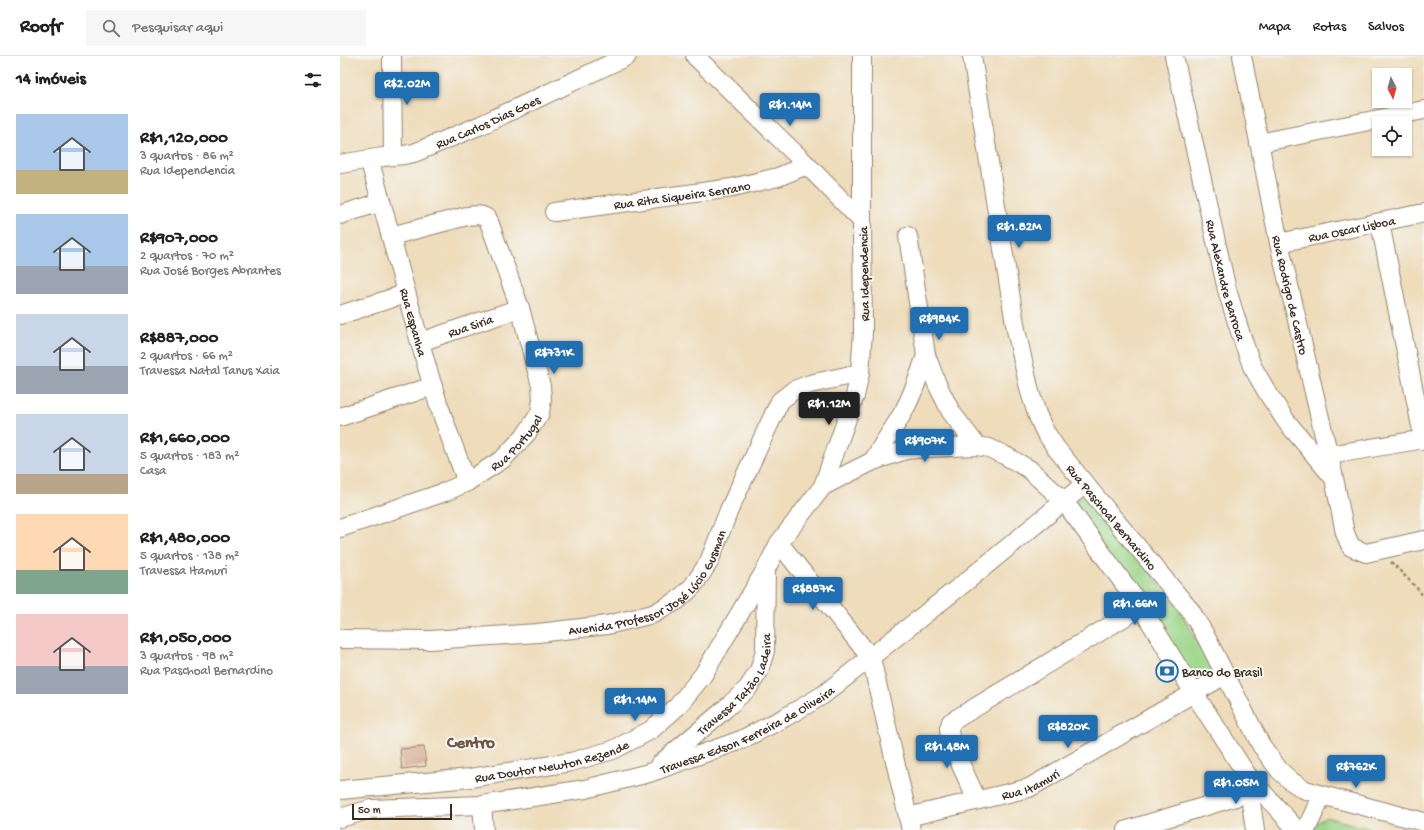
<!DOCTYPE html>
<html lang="pt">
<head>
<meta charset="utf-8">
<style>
	:root { --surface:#fff; --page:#f6f6f6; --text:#202124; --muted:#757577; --line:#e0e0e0; --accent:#1f6fb2 }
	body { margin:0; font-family:"Gochi Hand",sans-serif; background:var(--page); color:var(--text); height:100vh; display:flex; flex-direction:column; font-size:15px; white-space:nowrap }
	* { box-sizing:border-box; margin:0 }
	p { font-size:13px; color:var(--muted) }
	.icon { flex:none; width:22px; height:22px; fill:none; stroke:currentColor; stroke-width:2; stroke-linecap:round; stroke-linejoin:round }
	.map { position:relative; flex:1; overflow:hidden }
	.panel { display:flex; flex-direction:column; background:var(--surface); width:340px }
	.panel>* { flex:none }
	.needle { width:26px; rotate:174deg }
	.tools { position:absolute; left:1032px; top:12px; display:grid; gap:8px }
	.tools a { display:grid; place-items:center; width:40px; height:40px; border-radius:0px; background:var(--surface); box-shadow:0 1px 3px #0004; font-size:20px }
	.scale { position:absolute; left:12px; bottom:10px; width:100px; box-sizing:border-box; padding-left:4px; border:2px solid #3b2a1e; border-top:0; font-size:11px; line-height:14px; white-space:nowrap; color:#3b2a1e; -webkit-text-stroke:3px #f6f6f2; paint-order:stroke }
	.price { position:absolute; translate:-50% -34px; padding:0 9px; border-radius:4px; background:var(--accent); color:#fff; font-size:13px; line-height:26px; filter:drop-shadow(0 1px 2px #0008) }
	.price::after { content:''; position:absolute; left:50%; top:24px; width:12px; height:9px; margin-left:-6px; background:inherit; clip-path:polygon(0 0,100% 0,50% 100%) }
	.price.active { background:#222; color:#fff }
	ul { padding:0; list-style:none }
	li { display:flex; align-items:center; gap:12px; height:100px; padding:0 16px }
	li span { display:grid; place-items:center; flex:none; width:112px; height:80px; border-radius:0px; color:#555 }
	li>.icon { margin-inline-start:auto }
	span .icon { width:48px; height:48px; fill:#fffc; stroke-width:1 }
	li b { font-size:17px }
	h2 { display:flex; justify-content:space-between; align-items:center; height:48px; padding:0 16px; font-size:17px }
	header { display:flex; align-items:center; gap:24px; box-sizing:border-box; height:56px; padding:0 20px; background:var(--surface); border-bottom:1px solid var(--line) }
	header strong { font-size:19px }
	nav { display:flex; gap:22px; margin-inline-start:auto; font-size:14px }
	.search { width:280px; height:36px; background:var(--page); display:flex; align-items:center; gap:10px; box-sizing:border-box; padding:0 14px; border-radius:0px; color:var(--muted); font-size:15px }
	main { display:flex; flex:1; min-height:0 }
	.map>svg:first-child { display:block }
	.green { fill:#9cd68a; stroke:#6c8054 }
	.building { fill:#d7aa91 }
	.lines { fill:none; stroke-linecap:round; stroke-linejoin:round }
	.minor-casing { stroke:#94836c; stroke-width:20 }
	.path { stroke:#94836c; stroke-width:2.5; stroke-dasharray:3 3; stroke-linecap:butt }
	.minor { stroke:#fff; stroke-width:18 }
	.labels { text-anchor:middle; stroke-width:4; stroke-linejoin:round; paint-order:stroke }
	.street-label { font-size:13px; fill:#3b2a1e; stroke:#f6f6f2 }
	.poi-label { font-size:13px; fill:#3b2a1e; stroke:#f6f6f2; text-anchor:start }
	.district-label { font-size:17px; font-weight:bold; fill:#725746; stroke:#f6f6f2 }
</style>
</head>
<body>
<header>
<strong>Roofr</strong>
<div class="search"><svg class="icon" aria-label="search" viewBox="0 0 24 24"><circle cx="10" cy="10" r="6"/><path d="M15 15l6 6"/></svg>Pesquisar aqui</div>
<nav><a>Mapa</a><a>Rotas</a><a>Salvos</a></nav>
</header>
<main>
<section class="panel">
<h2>14 imóveis<svg class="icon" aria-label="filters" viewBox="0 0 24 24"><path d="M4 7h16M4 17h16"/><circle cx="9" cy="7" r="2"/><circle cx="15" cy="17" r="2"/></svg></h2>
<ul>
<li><span style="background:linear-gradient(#a9c7e8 70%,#c2b280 0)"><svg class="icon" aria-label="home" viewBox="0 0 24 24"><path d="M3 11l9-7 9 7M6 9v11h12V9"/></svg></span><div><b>R$1,120,000</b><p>3 quartos · 86 m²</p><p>Rua Idependencia</p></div></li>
<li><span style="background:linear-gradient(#a9c7e8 65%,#9aa5b1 0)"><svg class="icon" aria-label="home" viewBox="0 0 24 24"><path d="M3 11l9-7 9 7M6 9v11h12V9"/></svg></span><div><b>R$907,000</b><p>2 quartos · 70 m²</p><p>Rua José Borges Abrantes</p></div></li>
<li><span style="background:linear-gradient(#c9d6e8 65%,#9aa5b1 0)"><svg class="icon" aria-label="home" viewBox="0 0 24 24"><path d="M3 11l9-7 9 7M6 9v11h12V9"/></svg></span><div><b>R$887,000</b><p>2 quartos · 66 m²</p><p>Travessa Natal Tanus Xaia</p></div></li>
<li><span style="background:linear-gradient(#c9d6e8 75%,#b9a48a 0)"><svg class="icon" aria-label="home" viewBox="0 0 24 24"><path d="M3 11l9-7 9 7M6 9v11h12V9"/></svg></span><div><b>R$1,660,000</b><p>5 quartos · 183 m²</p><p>Casa</p></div></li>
<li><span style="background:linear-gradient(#ffd9b3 70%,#7fa58c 0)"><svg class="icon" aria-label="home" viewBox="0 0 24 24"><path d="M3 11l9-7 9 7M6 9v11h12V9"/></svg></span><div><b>R$1,480,000</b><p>5 quartos · 138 m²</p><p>Travessa Itamuri</p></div></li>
<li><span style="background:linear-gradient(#f6c9c9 65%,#9aa5b1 0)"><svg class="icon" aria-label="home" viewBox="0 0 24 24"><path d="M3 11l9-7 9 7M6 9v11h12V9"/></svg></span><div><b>R$1,050,000</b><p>3 quartos · 98 m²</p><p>Rua Paschoal Bernardino</p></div></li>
</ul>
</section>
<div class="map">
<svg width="1084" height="774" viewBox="0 0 1084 774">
	<rect width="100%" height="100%" fill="#f6f6f2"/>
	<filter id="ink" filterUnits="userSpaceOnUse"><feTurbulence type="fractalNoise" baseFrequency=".025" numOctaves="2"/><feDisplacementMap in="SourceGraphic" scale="8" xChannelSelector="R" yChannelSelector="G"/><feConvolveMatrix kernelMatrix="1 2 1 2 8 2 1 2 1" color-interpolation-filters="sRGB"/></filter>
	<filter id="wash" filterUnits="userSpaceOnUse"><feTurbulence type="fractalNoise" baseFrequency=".012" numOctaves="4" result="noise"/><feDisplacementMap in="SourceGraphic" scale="16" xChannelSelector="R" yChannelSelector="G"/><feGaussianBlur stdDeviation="0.9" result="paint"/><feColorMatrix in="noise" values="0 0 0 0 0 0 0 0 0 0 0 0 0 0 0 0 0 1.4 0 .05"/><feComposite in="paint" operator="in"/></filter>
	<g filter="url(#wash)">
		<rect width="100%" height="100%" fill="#eedcba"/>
		<path class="green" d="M747,435L840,555L874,615L853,624L732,449Z
			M986,761L1035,774H970V772Z"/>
		<g id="blocks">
			<path class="building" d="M84,691L86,710L62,713L60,693Z"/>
		</g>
	</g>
	<g filter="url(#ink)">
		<use href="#blocks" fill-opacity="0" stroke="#94836c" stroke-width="1"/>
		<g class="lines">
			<g class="minor-casing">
				<g id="minor">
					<path d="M52,0L53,100"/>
					<path d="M355,0L467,109L522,165"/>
					<path id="s1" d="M632,0L676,274L690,336L697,358L704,374L716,392L745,428L850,554L865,579L921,689L939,714L951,725L963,733L978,738L1084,766"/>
					<path id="s2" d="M834,0L887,234L901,279L912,310L927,336L946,365L993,421"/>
					<path id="s3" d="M902,0L939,187L994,422L1005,477L1011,491L1026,497L1084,484"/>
					<path d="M919,87L1084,54"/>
					<path id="s4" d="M29,103C51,178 70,254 92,328C102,361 115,394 127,426"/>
					<path id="s5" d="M0,108L43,101L64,99L74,97L141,69L287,0"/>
					<path id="s6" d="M214,156L392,132L438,121L467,109"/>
					<path d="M0,159L41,146"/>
					<path d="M1040,167L1084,385"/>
					<path d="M568,180L586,299L597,328L611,356L637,390"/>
					<path id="s7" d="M939,187L1084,157"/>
					<path d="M0,259L65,238"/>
					<path id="s8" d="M80,286L180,252"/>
					<path d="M0,361L93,330"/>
					<path d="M989,399L1084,383"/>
					<path d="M533,405C542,389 552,375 561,360C572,341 579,320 586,299"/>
					<path d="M483,430L533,405L566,394L586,392L637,390L649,392L664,399L689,413L724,445L801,551L854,637L907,719L915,774"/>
					<path id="s9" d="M0,472L105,436L127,426L163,403L187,377L200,357L202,343L201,330L180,252L148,163C141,158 135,159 127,160L51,180"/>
					<path d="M439,487L531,602L571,774"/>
					<path id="s10" d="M0,583L90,584L198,577L267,569L313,558L338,544L353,530L369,506L389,454L440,345L454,334L470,328L520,317"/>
					<path id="s11" d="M319,709L384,654L408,632L419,615L425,595L426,513"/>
					<path d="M907,719L957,774"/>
					<path id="s12" d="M0,734L130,722L231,706L273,694L311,674L337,651L363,619L426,513L439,487L483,430L515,340L520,317L523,276L522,165V0"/>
					<path d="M637,744C631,730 608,685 609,672C610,670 611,668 611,666L801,551"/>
					<path d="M142,749L144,774"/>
					<path id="s13" d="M568,761L689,732L885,619"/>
					<path id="s14" d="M0,762L31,753L142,749L245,733L309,717L401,684L444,662L483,639L628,524L745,428"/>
					<path d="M787,774L909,737"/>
					<path d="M966,774L982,739"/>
				</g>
			</g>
			<path class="path" d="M1051,506L1076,531L1084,541"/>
			<use href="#minor" class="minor"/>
		</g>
	</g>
	<defs>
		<g id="bank-ring" transform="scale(1.15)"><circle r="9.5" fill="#f6f6f2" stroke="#1f6fb2" stroke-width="1.5"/><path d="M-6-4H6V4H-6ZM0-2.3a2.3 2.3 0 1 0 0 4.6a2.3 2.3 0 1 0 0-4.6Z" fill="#1f6fb2"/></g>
	</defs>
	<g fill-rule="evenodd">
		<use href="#bank-ring" x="827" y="615"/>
	</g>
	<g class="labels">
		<g class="street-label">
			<text dy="5" stroke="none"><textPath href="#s5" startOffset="155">Rua Carlos Dias Goes</textPath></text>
			<text dy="5" stroke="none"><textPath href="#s6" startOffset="129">Rua Rita Siqueira Serrano</textPath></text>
			<text dy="5" stroke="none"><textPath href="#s7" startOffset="74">Rua Oscar Lisboa</textPath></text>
			<text transform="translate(523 218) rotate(-91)" y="5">Rua Idependencia</text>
			<text dy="5" stroke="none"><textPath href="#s2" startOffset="230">Rua Alexandre Barroca</textPath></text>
			<text dy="5" stroke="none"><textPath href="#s3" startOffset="244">Rua Rodrigo de Castro</textPath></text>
			<text dy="5" stroke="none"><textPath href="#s4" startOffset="169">Rua Espanha</textPath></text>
			<text dy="5" stroke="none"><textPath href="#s8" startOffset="53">Rua Siria</textPath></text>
			<text dy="5" stroke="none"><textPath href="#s9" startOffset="199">Rua Portugal</textPath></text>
			<text dy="5" stroke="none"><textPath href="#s1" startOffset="492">Rua Paschoal Bernardino</textPath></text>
			<text dy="5" stroke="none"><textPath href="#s10" startOffset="328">Avenida Professor José Lúcio Gusman</textPath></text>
			<text dy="5" stroke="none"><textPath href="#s11" startOffset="114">Travessa Tatão Ladeira</textPath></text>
			<text dy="5" stroke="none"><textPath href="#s14" startOffset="421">Travessa Edson Ferreira de Oliveira</textPath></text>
			<text dy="5" stroke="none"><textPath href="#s12" startOffset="214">Rua Doutor Newton Rezende</textPath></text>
			<text dy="5" stroke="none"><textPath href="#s13" startOffset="127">Rua Itamuri</textPath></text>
		</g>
		<g class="poi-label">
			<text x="842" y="620">Banco do Brasil</text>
		</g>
		<g class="district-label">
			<text x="131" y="691">Centro</text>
		</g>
	</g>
</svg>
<div class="tools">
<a><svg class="needle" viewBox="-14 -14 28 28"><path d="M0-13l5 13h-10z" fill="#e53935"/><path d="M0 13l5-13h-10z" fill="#757577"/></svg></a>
<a><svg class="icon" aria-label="locate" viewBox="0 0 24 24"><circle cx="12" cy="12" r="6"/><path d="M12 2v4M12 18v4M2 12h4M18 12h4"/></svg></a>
</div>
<div class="scale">50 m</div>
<b class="price" style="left:67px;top:50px">R$2.02M</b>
<b class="price" style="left:450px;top:71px">R$1.14M</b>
<b class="price" style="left:679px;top:193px">R$1.82M</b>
<b class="price" style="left:599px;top:285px">R$984K</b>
<b class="price" style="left:214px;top:319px">R$731K</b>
<b class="price active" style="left:489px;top:370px">R$1.12M</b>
<b class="price" style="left:585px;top:407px">R$907K</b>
<b class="price" style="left:473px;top:555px">R$887K</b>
<b class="price" style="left:795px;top:570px">R$1.66M</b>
<b class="price" style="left:295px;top:666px">R$1.14M</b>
<b class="price" style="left:728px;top:693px">R$820K</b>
<b class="price" style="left:607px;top:713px">R$1.48M</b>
<b class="price" style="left:1016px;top:733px">R$762K</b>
<b class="price" style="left:896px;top:749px">R$1.05M</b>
</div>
</main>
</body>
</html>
